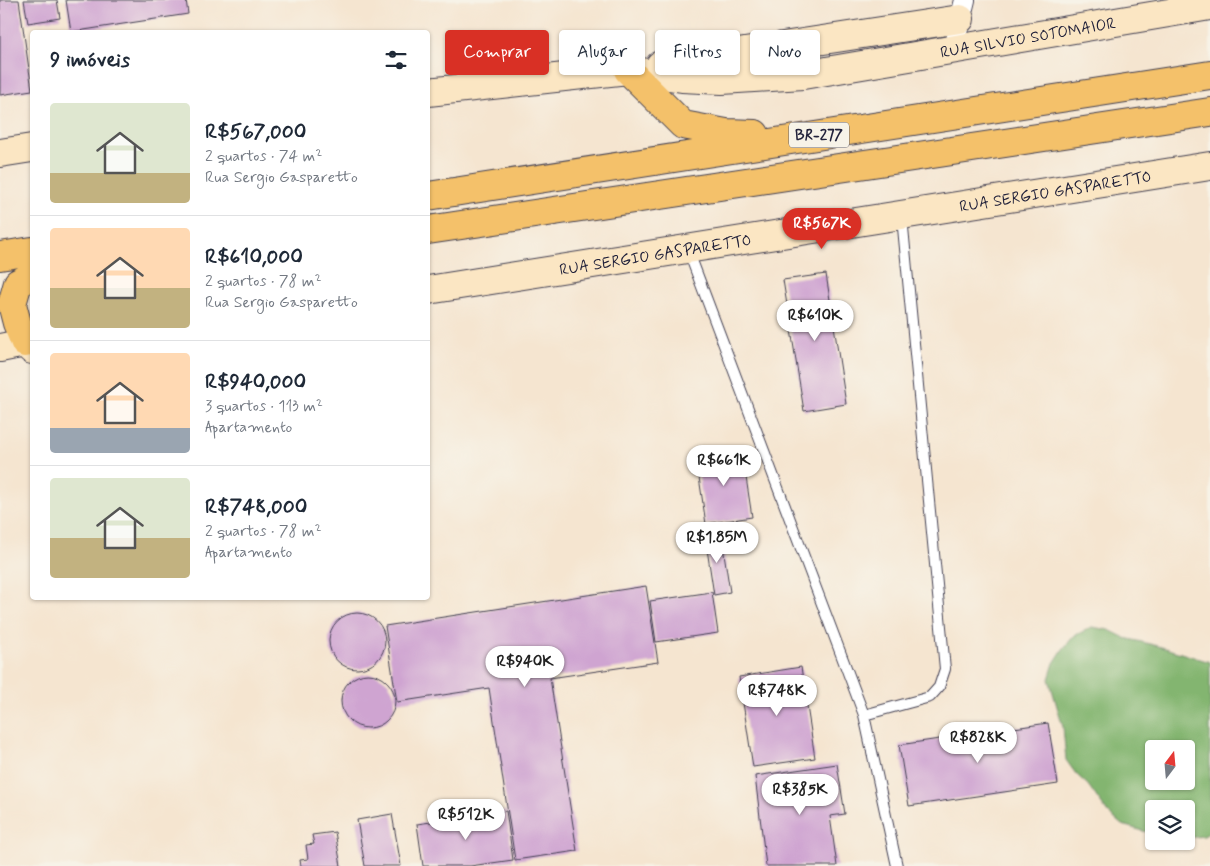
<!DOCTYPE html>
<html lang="pt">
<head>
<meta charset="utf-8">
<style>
	:root { --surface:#fff; --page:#f2f2f3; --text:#1f2937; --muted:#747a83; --line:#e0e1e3; --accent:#d93025 }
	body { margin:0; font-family:Mynerve,sans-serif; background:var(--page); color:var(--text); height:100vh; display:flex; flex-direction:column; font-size:19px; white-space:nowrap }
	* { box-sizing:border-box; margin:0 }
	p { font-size:16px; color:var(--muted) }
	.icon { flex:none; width:28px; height:28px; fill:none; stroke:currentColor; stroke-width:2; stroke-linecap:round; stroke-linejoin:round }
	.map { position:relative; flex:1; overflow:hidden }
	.details { position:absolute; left:30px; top:30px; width:400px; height:570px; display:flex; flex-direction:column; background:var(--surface); border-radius:5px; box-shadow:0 1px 4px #0004 }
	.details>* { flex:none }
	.top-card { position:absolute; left:445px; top:30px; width:475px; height:45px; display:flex; gap:10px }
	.needle { width:32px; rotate:16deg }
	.fabs { position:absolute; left:1145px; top:740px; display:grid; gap:10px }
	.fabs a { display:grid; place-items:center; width:50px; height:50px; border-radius:5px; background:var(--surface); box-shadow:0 1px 4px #0004; font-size:25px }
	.price { position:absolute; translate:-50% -42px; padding:0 11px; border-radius:18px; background:#fff; color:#222; font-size:16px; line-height:32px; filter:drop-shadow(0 1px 2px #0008) }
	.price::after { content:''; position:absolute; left:50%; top:30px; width:15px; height:11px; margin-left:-8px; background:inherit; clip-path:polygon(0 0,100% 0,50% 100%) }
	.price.active { background:var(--accent); color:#fff }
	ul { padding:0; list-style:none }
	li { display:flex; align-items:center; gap:15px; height:125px; padding:0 20px }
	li+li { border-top:1px solid var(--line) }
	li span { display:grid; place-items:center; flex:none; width:140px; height:100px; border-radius:5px; color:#555 }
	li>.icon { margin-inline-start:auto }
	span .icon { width:60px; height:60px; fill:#fffc; stroke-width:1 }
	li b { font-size:21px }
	h2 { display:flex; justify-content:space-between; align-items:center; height:60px; padding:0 20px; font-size:21px }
	.pill { padding:0 18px; border-radius:5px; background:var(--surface); box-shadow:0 1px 4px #0004; font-size:18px; line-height:45px }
	.pill.active { background:var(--accent); color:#fff }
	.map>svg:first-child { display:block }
	.forest { fill:#83b56f; stroke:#526c55; fill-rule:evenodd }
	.building { fill:#cfa4d1 }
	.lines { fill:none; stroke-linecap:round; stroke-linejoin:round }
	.lane-casing { stroke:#423f51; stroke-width:12 }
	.street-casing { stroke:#423f51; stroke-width:22 }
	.secondary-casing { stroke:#423f51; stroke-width:30 }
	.highway-casing { stroke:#423f51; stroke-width:30 }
	.lane { stroke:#fff; stroke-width:10 }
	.street { stroke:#fff; stroke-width:20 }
	.secondary { stroke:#fbe6c3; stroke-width:28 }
	.highway { stroke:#f4c16a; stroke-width:28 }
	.labels { text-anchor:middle; stroke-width:5; stroke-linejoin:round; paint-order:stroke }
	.shield { fill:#f7f3e8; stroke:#62616f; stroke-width:1 }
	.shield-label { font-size:15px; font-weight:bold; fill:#22223b }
	.street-label { font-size:16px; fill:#22223b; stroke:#f7f3e8 }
</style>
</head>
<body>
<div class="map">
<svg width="1210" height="866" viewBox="0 0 1210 866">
	<rect width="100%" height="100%" fill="#f7f3e8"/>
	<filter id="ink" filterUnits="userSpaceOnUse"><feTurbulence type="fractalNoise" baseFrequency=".02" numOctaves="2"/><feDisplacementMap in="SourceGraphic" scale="10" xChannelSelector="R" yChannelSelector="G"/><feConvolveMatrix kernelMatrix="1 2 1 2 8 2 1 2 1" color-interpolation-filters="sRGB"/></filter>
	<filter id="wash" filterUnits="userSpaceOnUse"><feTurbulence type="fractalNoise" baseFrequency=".0096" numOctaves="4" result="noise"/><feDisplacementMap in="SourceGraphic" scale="20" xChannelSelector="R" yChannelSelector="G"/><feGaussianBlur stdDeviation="1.12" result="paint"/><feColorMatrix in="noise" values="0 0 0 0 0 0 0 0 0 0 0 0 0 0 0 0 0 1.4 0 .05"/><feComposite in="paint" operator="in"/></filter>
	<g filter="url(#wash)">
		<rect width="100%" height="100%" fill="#f5e5d0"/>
		<path class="forest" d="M1092,627L1109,630L1125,638L1158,646L1210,662V832L1204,836L1186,838V809H1154V834L1122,825L1108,813L1088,785L1076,774L1066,760L1063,727L1049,679L1054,663L1063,649L1074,636ZM1154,749H1186V781H1154Z"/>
		<g id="blocks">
			<path class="building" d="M0,0H19L32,90L0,95Z
				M24,0H57L60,18L28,23Z
				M66,0H186L188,14L71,32Z
				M826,274L846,404L804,411L783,280Z
				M742,451L752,517L706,524L696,457Z
				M721,534L730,592L714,595L705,536Z
				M646,586L658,662L550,678L577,851L515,860L489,688L397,702L385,626Z
				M712,592L718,633L656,642L650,601Z
				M329 641a28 28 0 1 1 56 0a28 28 0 1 1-56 0Z
				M801,667L815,758L753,767L739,677Z
				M341 701a27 27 0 1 1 54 0a27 27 0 1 1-54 0Z
				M1048,723L1058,784L909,806L899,745Z
				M837,764L845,814L830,816L837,866H766L755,776Z
				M506,811L513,860L470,866H423L417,824Z
				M392,814L401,866H365L357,820Z
				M335,832L341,866H301L300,860L308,859L306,845L314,844L312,835Z"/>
		</g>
	</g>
	<g filter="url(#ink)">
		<use href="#blocks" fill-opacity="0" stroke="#423f51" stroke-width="1"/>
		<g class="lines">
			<g class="lane-casing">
				<path id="lane" d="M688,250L864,715L897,866
					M864,715L930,697L939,687L945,669L902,217"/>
			</g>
			<g class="street-casing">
				<path id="street" d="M953,49L965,0"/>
			</g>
			<g class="secondary-casing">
				<g id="secondary">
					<path d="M660,65L960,19"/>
					<path id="s1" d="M428,92L628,70L682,78L722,80L803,75L1210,6"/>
					<path d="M0,153L32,148"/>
					<path id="s2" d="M428,290L1210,166"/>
					<path d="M0,348L25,343L32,350"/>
				</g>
			</g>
			<g class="highway-casing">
				<path id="highway" d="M628,70L683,125L726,133L755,134
					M428,196L1210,75
					M428,230L1210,112
					M0,256L32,251
					M25,343L17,323L12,304L18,283L32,276"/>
			</g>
			<use href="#lane" class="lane"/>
			<use href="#street" class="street"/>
			<use href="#secondary" class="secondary"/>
			<use href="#highway" class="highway"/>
		</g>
	</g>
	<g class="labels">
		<rect class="shield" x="789" y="122.5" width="60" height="25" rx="4"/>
		<g class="shield-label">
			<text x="819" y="140">BR-277</text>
		</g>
		<g class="street-label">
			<text dy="6" stroke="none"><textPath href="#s1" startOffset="605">RUA SILVIO SOTOMAIOR</textPath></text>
			<text dy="6" stroke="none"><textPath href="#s2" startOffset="635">RUA SERGIO GASPARETTO</textPath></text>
			<text dy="6" stroke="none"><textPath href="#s2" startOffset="230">RUA SERGIO GASPARETTO</textPath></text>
		</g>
	</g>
</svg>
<div class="fabs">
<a><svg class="needle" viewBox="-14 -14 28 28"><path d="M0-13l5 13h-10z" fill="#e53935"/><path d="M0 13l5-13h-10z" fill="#747a83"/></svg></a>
<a><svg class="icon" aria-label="layers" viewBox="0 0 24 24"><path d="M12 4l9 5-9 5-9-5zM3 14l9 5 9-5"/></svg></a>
</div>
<b class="price active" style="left:822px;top:250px">R$567K</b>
<b class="price" style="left:815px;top:342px">R$610K</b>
<b class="price" style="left:724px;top:487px">R$661K</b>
<b class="price" style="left:717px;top:564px">R$1.85M</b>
<b class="price" style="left:525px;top:688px">R$940K</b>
<b class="price" style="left:777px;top:717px">R$748K</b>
<b class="price" style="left:978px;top:764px">R$828K</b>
<b class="price" style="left:800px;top:816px">R$385K</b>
<b class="price" style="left:466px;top:841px">R$512K</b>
<div class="top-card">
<a class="pill active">Comprar</a>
<a class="pill">Alugar</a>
<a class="pill">Filtros</a>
<a class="pill">Novo</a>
</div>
<section class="details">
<h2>9 imóveis<svg class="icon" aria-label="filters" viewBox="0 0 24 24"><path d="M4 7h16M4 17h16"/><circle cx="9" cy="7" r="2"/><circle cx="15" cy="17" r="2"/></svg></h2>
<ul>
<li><span style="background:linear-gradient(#dfe7d0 70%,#c2b280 0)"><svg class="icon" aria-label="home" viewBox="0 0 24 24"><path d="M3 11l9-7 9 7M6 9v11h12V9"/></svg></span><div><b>R$567,000</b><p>2 quartos · 74 m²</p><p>Rua Sergio Gasparetto</p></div></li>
<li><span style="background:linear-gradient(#ffd9b3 60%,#c2b280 0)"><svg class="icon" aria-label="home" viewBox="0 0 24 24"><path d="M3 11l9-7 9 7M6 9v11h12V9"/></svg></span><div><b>R$610,000</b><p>2 quartos · 78 m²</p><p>Rua Sergio Gasparetto</p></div></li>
<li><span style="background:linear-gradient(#ffd9b3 75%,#9aa5b1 0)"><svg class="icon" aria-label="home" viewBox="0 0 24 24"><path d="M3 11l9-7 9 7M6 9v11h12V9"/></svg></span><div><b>R$940,000</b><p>3 quartos · 113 m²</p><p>Apartamento</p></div></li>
<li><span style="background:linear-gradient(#dfe7d0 60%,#c2b280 0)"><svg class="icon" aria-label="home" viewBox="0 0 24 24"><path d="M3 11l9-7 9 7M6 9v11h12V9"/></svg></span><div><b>R$748,000</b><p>2 quartos · 78 m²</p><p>Apartamento</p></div></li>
</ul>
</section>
</div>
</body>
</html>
